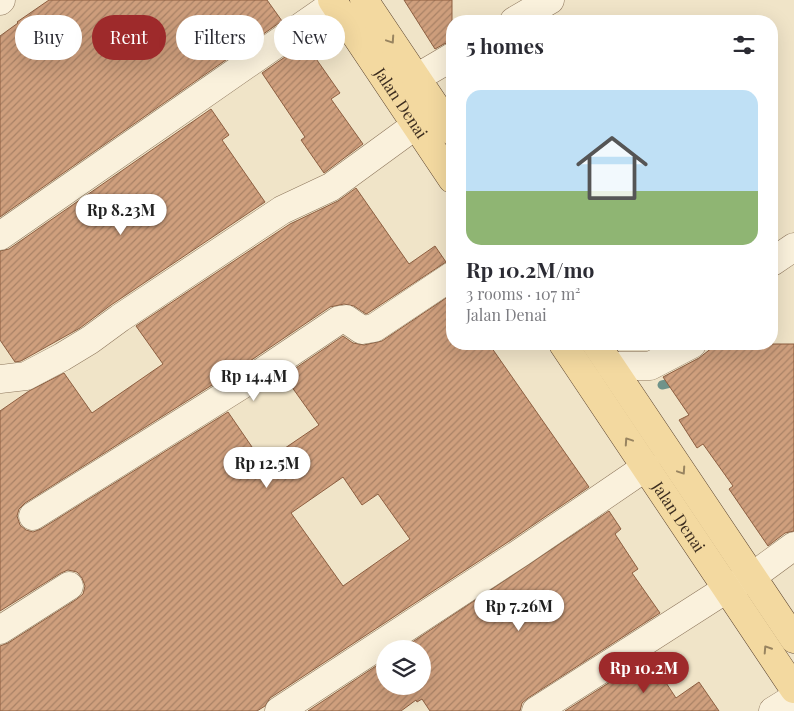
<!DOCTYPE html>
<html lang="en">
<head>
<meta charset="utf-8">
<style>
	:root { --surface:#fff; --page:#f7f7f7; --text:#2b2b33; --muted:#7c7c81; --accent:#9e2a2b }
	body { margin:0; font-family:"Playfair Display",serif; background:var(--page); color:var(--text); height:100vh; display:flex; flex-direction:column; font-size:19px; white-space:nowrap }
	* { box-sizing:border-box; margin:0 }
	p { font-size:16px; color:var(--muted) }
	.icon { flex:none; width:28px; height:28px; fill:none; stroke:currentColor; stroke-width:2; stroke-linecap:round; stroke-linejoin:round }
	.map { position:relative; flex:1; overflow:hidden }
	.panel { position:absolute; left:446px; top:15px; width:332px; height:335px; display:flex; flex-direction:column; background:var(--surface); border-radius:20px; box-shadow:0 5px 20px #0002 }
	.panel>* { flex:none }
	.hud { position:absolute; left:15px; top:15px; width:356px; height:45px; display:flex; gap:10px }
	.controls { position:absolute; left:376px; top:640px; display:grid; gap:10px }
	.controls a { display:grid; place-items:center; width:55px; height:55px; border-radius:50%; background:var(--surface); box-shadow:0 5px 20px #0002; font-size:25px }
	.price { position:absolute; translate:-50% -42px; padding:0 11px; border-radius:18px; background:#fff; color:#222; font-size:16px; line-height:32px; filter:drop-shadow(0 1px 2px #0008) }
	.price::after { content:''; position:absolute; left:50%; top:30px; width:15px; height:11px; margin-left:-8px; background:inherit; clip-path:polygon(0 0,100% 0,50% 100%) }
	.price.active { background:var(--accent); color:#fff }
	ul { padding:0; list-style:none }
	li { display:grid; align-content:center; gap:10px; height:265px; padding:0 20px }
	li span { display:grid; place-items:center; height:155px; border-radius:15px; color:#555 }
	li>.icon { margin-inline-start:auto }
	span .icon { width:90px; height:90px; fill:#fffc; stroke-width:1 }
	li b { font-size:21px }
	h2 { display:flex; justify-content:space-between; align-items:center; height:60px; padding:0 20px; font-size:21px }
	.chip { padding:0 18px; border-radius:22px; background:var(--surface); box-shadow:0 5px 20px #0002; font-size:18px; line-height:45px }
	.chip.active { background:var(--accent); color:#fff }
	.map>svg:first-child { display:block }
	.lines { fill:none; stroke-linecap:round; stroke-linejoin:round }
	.stream { stroke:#6f938a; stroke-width:9 }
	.building { fill:url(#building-hatch); stroke:#8d5f41; fill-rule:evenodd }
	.minor-casing { stroke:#8d765c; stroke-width:29 }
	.major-casing { stroke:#5b4430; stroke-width:29 }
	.minor { stroke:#faf1dc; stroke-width:28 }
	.major { stroke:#f3d9a0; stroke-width:28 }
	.oneway { stroke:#988460 }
	.labels { text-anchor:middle; stroke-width:4; stroke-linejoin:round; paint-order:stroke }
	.street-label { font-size:16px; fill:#3d2e20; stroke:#f7eed8 }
</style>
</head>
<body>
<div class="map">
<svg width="794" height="711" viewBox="0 0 794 711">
	<defs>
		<pattern id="building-hatch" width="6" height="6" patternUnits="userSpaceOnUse" patternTransform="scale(1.25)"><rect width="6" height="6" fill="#cf9f7d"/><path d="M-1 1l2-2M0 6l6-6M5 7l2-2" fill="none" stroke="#a98266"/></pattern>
	</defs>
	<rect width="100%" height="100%" fill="#f0e4c8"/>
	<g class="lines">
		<path class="stream" d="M662,385L679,381"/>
	</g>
	<path class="building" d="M49,0H267L282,21L0,217V36L18,23L17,22Z
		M404,0H452V41L444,44L435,49Z
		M305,43L340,93L331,99L363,144L324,173L301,140L305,137L262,73Z
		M211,109L229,135L222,140L265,202L111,305L80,328L21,361L15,362L0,340V251L9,249Z
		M356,188L409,264L435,246L446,262L368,313L366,314L354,306L344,304L330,307L247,363L25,503L19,509L17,516L20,525L26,530L33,532L41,529L228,412L263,463L319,425L284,376L343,336L353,343L364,345L382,341L452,294V344H489L589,487L511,540L270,698L265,706L257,711H0V646L8,643L77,599L83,594L85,586L82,578L77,572L68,570L61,573L0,611V411L29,391L64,373L92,413L163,364L136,326L290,224L338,201ZM343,477L362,505L378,494L410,539L343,586L291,513Z
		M717,344H794V531L785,533L768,546L729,489L733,486L703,444L697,448L679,420L689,415L663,377L699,358Z
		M609,511L621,529L615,534L638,569L632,573L660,613L528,698L522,703L520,711H430L422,699L417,702L416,700L401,711H308L385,660V686H422V649H402Z
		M649,657L676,698L699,682L719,711H565Z"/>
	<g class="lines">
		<g class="minor-casing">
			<path id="minor" d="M0,1L1,0
				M514,21L550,0
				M396,90L452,57
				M0,236L335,3
				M772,262L794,247
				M611,366H650L692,344
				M0,379L26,376L62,357L90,340L120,318L282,210L331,187L416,125
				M33,516L256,376L339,320L346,319L362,330L374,328L452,276
				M0,630L69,586
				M279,711L520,553L646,467
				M536,711L728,588L753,576L794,546
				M773,711L794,698"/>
		</g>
		<g class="major-casing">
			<g id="major">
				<path id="s1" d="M332,0L452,179"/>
				<path d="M364,0L452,131"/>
				<path id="s2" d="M563,344L794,689"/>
				<path d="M596,344L794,639"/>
			</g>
		</g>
		<use href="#minor" class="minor"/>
		<use href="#major" class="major"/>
	</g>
	<defs><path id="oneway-chevron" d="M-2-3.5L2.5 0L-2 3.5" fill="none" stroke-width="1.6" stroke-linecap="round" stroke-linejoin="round" transform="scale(1.25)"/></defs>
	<g class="oneway">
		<use href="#oneway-chevron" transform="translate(391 40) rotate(56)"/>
		<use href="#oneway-chevron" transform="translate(628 441) rotate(-124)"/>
		<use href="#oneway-chevron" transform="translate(682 471) rotate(56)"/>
		<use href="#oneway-chevron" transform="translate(767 649) rotate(-123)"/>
	</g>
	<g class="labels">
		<g class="street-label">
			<text dy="6" stroke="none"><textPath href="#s1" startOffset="124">Jalan Denai</textPath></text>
			<text dy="6" stroke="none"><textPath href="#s2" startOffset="208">Jalan Denai</textPath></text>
		</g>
	</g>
</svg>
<div class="controls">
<a><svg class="icon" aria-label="layers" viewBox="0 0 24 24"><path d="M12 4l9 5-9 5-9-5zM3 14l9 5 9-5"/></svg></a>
</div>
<b class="price" style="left:121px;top:236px">Rp 8.23M</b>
<b class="price" style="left:254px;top:402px">Rp 14.4M</b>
<b class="price" style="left:267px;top:489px">Rp 12.5M</b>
<b class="price" style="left:519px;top:632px">Rp 7.26M</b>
<b class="price active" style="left:644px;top:694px">Rp 10.2M</b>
<div class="hud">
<a class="chip">Buy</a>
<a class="chip active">Rent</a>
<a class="chip">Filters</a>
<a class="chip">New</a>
</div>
<section class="panel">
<h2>5 homes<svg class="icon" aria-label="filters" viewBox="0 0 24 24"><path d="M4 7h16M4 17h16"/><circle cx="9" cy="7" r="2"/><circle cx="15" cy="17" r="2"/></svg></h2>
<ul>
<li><span style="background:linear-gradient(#bfe0f5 65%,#8fb573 0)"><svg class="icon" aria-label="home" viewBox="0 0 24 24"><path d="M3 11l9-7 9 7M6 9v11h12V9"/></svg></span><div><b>Rp 10.2M/mo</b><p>3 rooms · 107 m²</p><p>Jalan Denai</p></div></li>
</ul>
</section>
</div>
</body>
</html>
